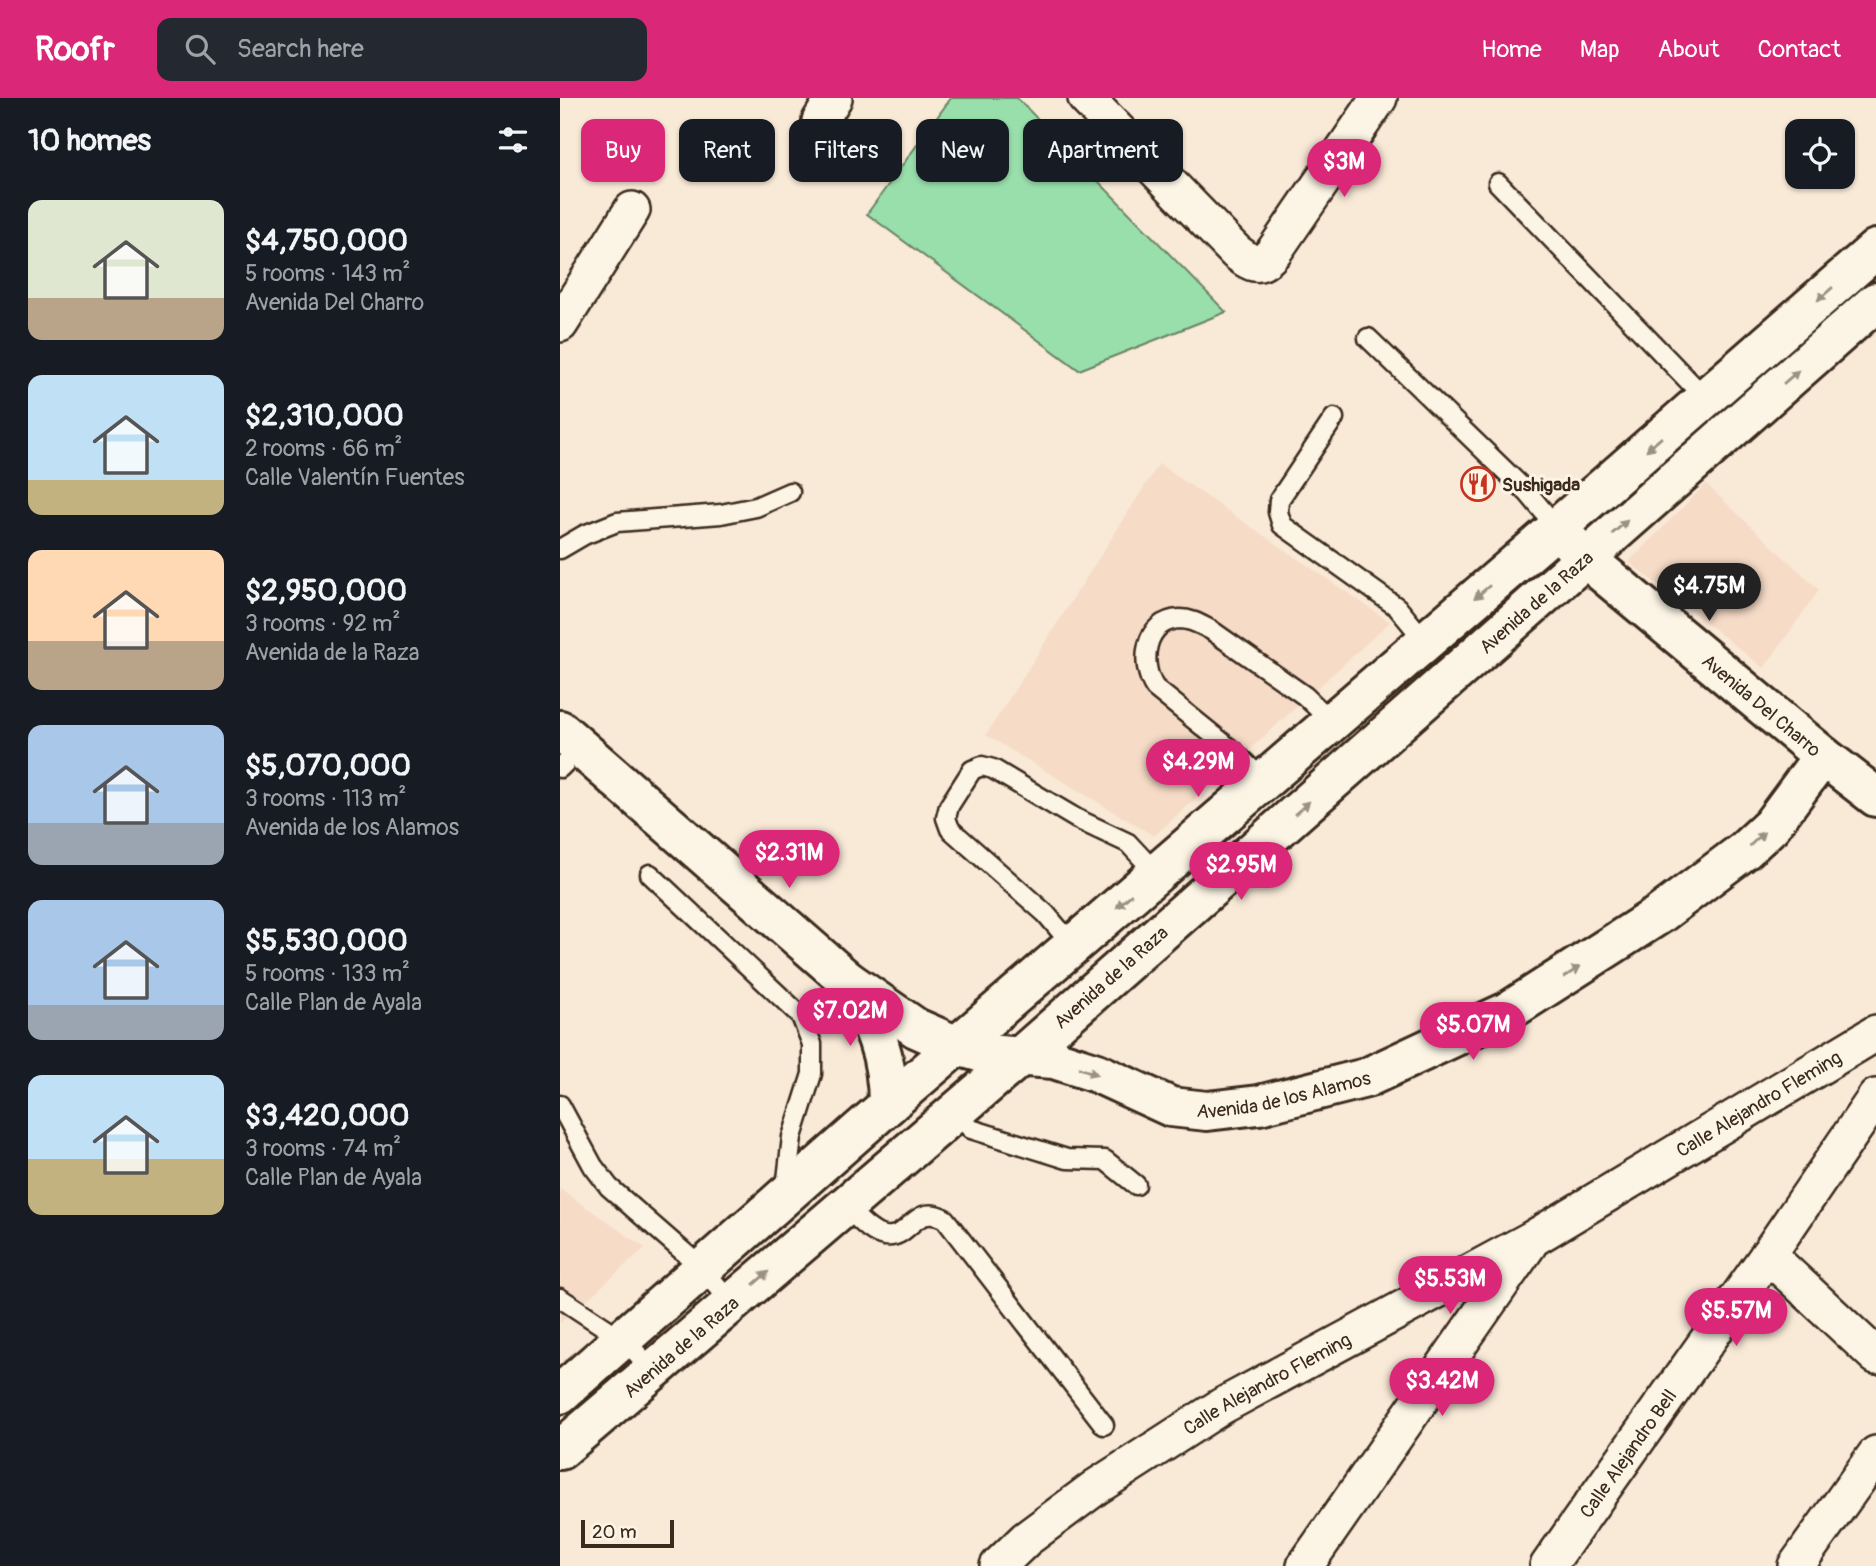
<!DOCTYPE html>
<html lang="en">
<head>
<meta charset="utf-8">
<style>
	:root { --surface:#171b24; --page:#242831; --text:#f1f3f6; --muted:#9ea1a6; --accent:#db2777 }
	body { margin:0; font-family:Pangolin,sans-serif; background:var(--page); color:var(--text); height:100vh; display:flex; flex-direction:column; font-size:26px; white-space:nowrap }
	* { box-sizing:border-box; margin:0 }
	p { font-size:23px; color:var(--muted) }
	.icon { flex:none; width:38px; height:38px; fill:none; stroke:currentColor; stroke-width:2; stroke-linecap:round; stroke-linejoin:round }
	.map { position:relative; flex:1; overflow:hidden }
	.sheet { display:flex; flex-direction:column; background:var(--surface); width:560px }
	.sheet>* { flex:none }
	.banner { position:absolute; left:21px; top:21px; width:665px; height:63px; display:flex; gap:14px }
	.buttons { position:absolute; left:1225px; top:21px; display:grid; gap:14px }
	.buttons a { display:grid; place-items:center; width:70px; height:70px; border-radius:14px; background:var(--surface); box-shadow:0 2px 5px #0004; font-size:35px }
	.scale { position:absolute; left:21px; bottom:18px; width:93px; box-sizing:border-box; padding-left:7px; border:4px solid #3b2a1e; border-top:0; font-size:19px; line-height:24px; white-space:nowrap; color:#3b2a1e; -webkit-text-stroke:5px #fcf5e5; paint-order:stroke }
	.price { position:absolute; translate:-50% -60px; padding:0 16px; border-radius:24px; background:var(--accent); color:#fff; font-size:23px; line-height:46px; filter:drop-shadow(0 2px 4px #0008) }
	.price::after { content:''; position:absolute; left:50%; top:42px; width:21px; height:16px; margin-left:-10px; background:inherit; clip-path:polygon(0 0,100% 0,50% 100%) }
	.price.on { background:#222; color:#fff }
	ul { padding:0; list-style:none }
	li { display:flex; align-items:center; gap:21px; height:175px; padding:0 28px }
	li span { display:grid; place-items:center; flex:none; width:196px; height:140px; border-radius:14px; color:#555 }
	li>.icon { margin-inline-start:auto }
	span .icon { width:84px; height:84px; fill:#fffc; stroke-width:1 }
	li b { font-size:30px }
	h2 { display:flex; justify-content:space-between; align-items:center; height:84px; padding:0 28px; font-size:30px }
	.chip { padding:0 24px; border-radius:14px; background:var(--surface); box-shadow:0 2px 5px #0004; font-size:24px; line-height:63px }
	.chip.on { background:var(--accent); color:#fff }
	header { display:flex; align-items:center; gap:42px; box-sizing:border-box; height:98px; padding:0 35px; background:var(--accent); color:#fff }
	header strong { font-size:33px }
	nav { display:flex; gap:38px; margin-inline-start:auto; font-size:24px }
	.search { width:490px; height:63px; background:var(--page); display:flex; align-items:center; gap:18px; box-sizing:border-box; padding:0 24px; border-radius:14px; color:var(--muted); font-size:26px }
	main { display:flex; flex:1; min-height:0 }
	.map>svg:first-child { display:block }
	.built { fill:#f6dbc7 }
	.green { fill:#99dfac; stroke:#6a8465; stroke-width:2 }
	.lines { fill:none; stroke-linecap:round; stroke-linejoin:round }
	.service-casing { stroke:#3b2a1e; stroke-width:23 }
	.minor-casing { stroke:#3b2a1e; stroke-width:40 }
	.tertiary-casing { stroke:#3b2a1e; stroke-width:44 }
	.secondary-casing { stroke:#3b2a1e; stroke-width:44 }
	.service { stroke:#fcf5e5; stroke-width:18 }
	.minor { stroke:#fcf5e5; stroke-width:35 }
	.tertiary { stroke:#fcf5e5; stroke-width:38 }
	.secondary { stroke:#fcf5e5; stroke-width:38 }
	.oneway { fill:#9c9082 }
	.labels { text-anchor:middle; stroke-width:6; stroke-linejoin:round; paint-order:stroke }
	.poi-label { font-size:19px; font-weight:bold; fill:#3b2a1e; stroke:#fcf5e5; text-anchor:start }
	.street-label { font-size:19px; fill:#3b2a1e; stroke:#fcf5e5 }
</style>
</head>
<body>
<header>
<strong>Roofr</strong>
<div class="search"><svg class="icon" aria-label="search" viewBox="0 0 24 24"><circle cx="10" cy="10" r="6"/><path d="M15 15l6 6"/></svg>Search here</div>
<nav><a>Home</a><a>Map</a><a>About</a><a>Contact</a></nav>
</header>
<main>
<section class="sheet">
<h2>10 homes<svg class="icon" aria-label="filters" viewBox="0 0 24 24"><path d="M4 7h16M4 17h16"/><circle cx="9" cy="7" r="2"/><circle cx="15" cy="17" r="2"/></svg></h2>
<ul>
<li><span style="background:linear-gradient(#dfe7d0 70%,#b9a48a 0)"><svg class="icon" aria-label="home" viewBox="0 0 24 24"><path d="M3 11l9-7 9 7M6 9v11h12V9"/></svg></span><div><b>$4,750,000</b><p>5 rooms · 143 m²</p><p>Avenida Del Charro</p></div></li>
<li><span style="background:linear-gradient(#bfe0f5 75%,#c2b280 0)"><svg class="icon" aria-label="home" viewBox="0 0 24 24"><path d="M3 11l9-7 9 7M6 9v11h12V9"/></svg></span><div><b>$2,310,000</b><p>2 rooms · 66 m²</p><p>Calle Valentín Fuentes</p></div></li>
<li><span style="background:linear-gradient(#ffd9b3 65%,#b9a48a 0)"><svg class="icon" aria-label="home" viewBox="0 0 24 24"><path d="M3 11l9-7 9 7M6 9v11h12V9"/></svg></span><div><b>$2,950,000</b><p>3 rooms · 92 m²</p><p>Avenida de la Raza</p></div></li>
<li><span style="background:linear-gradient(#a9c7e8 70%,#9aa5b1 0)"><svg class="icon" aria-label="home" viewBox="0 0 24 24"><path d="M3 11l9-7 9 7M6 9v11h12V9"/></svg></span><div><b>$5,070,000</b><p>3 rooms · 113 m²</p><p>Avenida de los Alamos</p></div></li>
<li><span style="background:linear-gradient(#a9c7e8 75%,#9aa5b1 0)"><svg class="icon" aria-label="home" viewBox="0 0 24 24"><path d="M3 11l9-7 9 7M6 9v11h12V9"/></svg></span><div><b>$5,530,000</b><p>5 rooms · 133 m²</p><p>Calle Plan de Ayala</p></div></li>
<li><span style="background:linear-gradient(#bfe0f5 60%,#c2b280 0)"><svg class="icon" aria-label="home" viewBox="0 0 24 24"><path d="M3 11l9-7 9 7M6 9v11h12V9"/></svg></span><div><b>$3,420,000</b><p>3 rooms · 74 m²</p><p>Calle Plan de Ayala</p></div></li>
</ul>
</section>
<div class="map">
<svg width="1316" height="1468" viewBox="0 0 1316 1468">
	<rect width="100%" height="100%" fill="#f9e9d7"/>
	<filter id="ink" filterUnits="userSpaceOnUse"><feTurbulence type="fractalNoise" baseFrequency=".0143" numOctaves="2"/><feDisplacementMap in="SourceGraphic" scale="14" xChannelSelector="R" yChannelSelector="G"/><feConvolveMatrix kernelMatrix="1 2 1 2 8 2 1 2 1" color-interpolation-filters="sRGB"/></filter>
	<g filter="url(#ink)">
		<path class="built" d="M599,366L830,524L594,738L426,637Z
			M1146,386L1259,492L1204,570L1069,464Z
			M0,1091L85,1150L0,1225Z"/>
		<path class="green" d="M391,0H457L666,214L519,272L307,116Z"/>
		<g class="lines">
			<g class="service-casing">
				<path id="service" d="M938,85L1146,301
					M808,240L968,395L997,430
					M774,320L719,402L718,414L722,427L837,509L865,543
					M0,451L24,437L57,424L161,416L196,409L230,394
					M0,670L20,650
					M704,683L673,653L595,590C579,566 584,522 620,521C632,521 641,527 651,532L745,598L772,624
					M90,776L241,918L252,946V976L232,1039L226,1090
					M513,848L486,816L390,731L386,720L389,708L412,672L422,668L433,671L517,721L568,745L596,775
					M0,1007L33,1068L49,1089L142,1170L172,1205
					M396,1013L411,1031L507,1061L545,1062L576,1087
					M285,1108C296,1118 310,1136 325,1138C350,1142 354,1104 385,1121L544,1327
					M0,1200L64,1242L93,1272"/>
			</g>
			<g class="minor-casing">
				<g id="minor">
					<path d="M526,0L676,154C693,167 700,172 715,152L819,0"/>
					<path d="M260,23L274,0"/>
					<path d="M0,226L72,112"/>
					<path d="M1208,1157L1316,1258"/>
					<path id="s1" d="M438,1468L466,1441L536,1389L662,1308L972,1141L1316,935"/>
					<path d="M745,1468L969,1146"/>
					<path id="s2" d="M988,1468L1208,1157L1316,999"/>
					<path d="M1236,1468L1316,1356"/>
				</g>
			</g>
			<g class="tertiary-casing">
				<g id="tertiary">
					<path id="s3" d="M997,430L1025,460L1263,658L1316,699"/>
					<path id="s4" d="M0,632L288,883L356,930L397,948L426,956L494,961L537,975L611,1009L647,1013L699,1007L806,980L947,914L1100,816L1185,752L1211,728L1263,658"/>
				</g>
			</g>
			<g class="secondary-casing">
				<g id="secondary">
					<path d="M288,883C314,925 328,957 328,1007"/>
					<path d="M0,1296L344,993L997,430L1316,151"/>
					<path id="s5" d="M0,1352L462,957L1316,204"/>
				</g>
			</g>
			<use href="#service" class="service"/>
			<use href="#minor" class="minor"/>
			<use href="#tertiary" class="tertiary"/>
			<use href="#secondary" class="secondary"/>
		</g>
		<defs><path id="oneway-solid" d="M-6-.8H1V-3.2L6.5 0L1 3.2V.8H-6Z" transform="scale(1.75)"/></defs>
		<g class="oneway">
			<use href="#oneway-solid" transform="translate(1265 196) rotate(139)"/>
			<use href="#oneway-solid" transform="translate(1231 279) rotate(-41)"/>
			<use href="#oneway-solid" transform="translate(1094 346) rotate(139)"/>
			<use href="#oneway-solid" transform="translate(1060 429) rotate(-41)"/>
			<use href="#oneway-solid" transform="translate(922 494) rotate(140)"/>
			<use href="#oneway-solid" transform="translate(742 710) rotate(-41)"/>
			<use href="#oneway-solid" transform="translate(1197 741) rotate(-43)"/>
			<use href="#oneway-solid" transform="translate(564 803) rotate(139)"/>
			<use href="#oneway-solid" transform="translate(1012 874) rotate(-33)"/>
			<use href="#oneway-solid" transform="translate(528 973) rotate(19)"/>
			<use href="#oneway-solid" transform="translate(201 1180) rotate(-41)"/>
		</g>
	</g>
	<defs>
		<g id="restaurant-ring" transform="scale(1.75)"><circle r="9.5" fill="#fcf5e5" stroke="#c8321e" stroke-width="1.5"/><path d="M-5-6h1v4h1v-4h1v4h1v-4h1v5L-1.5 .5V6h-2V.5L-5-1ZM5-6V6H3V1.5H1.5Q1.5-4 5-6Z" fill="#c8321e"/></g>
	</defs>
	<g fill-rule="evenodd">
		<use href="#restaurant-ring" x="918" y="386"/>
	</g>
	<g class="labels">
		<g class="poi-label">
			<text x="942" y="393">Sushigada</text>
		</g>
		<g class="street-label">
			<text dy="7" stroke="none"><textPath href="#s5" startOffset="1293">Avenida de la Raza</textPath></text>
			<text dy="7" stroke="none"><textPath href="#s3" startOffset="271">Avenida Del Charro</textPath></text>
			<text dy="7" stroke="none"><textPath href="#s5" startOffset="726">Avenida de la Raza</textPath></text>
			<text dy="7" stroke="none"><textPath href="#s4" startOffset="849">Avenida de los Alamos</textPath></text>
			<text dy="7" stroke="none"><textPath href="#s1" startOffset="892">Calle Alejandro Fleming</textPath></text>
			<text dy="7" stroke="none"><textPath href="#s5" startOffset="159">Avenida de la Raza</textPath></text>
			<text dy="7" stroke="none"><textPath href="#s1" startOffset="326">Calle Alejandro Fleming</textPath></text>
			<text dy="7" stroke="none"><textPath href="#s2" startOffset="138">Calle Alejandro Bell</textPath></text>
		</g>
	</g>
</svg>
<div class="buttons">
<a><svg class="icon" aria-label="locate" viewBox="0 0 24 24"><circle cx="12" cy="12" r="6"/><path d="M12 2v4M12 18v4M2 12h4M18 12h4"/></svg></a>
</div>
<div class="scale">20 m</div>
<b class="price" style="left:784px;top:101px">$3M</b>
<b class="price on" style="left:1149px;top:525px">$4.75M</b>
<b class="price" style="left:638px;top:701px">$4.29M</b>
<b class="price" style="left:229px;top:792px">$2.31M</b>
<b class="price" style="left:681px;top:804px">$2.95M</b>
<b class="price" style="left:290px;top:950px">$7.02M</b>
<b class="price" style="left:913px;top:964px">$5.07M</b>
<b class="price" style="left:890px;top:1218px">$5.53M</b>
<b class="price" style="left:1176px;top:1250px">$5.57M</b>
<b class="price" style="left:882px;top:1320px">$3.42M</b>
<div class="banner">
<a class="chip on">Buy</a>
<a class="chip">Rent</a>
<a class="chip">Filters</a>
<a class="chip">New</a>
<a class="chip">Apartment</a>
</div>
</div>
</main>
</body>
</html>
